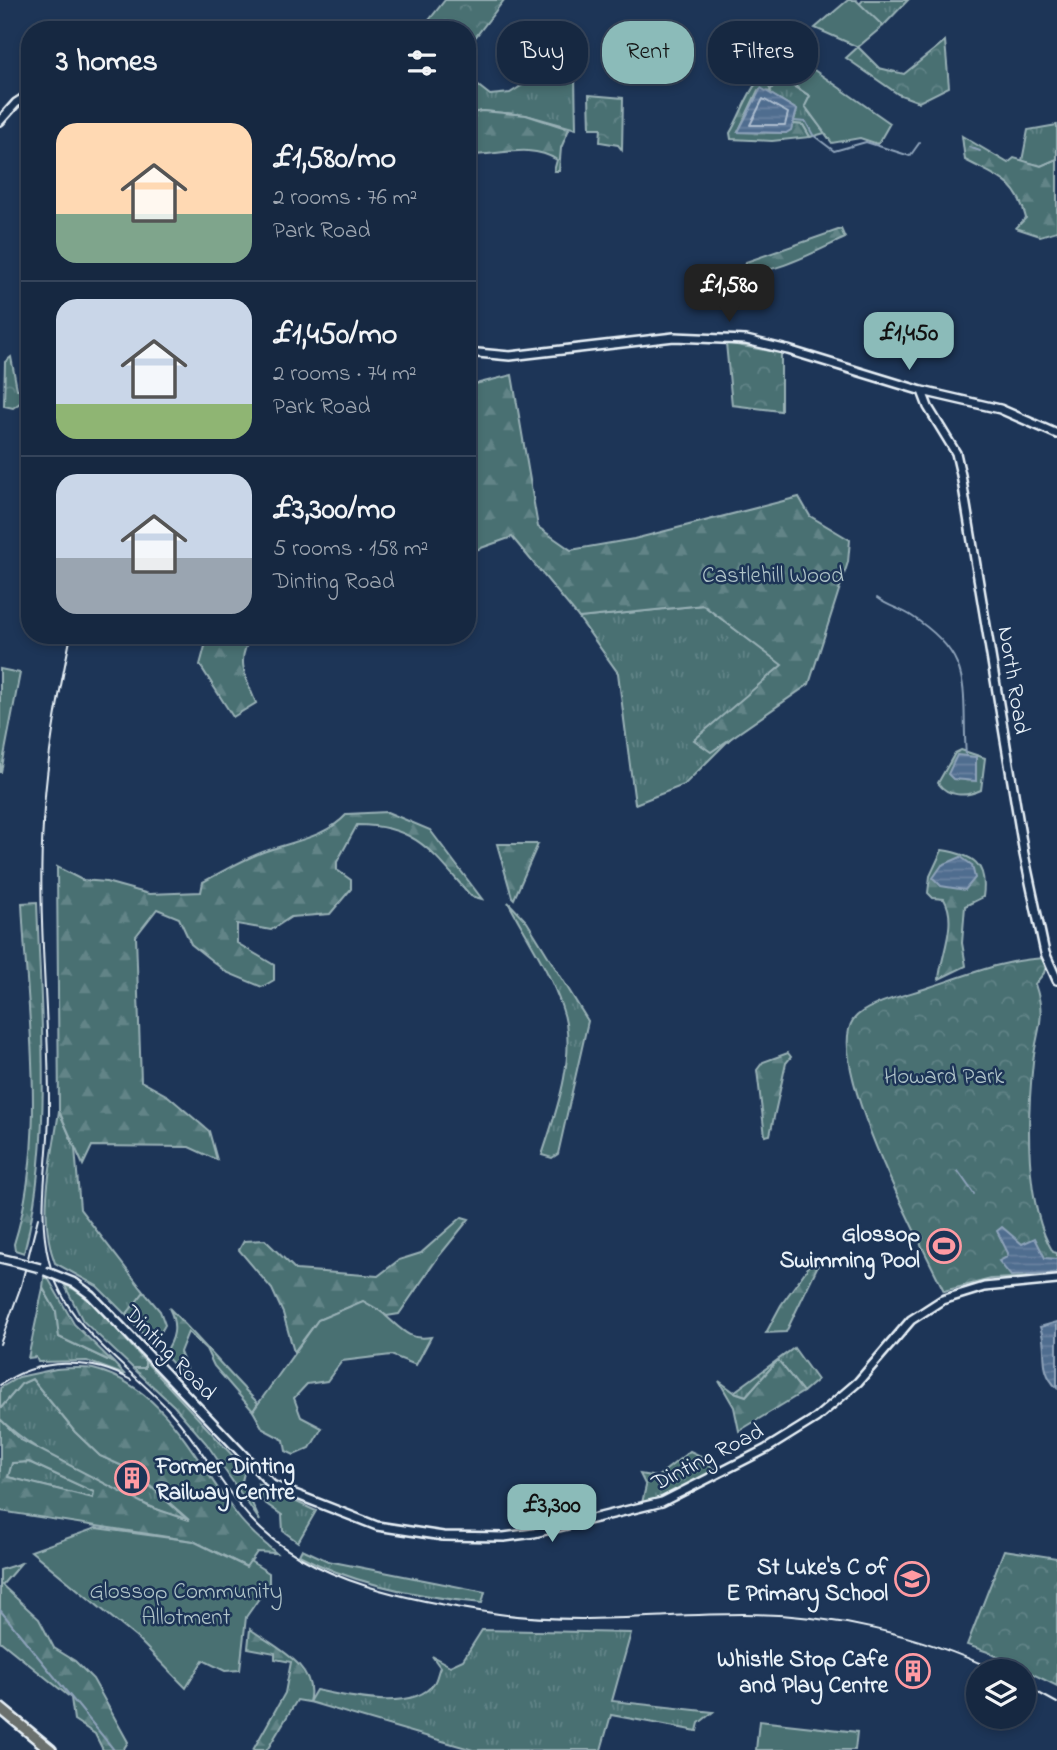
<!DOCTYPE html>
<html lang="en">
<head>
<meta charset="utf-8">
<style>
	:root { --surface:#162841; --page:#1f3048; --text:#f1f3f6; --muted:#9ea6b1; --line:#35445a; --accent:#8bbbb9 }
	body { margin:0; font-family:"Indie Flower",sans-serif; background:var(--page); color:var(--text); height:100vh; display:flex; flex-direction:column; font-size:26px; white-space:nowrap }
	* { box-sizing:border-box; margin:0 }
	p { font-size:23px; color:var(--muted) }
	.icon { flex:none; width:38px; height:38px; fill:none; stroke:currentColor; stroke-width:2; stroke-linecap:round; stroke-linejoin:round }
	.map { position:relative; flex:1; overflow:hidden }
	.side { position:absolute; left:21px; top:21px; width:455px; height:623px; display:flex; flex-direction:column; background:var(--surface); border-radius:28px; box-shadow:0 4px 10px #0003,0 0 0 2px var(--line) }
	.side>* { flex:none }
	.guide { position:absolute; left:497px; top:21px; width:455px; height:63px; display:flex; gap:14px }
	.fabs { position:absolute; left:966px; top:1659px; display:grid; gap:14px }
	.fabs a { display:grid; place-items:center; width:70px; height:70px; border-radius:50%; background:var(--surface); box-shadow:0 4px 10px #0003,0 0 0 2px var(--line); font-size:35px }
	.price { position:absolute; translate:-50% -60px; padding:0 16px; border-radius:14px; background:var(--accent); color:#111; font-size:23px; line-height:46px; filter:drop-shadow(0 2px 4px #0008) }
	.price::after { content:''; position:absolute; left:50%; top:42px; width:21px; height:16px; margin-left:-10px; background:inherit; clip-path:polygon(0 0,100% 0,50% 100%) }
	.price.current { background:#222; color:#fff }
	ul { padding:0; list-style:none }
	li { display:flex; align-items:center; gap:21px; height:175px; padding:0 35px }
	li+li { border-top:2px solid var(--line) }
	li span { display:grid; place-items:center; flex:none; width:196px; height:140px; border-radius:21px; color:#555 }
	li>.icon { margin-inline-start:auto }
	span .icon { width:84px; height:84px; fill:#fffc; stroke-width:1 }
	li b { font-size:30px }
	h2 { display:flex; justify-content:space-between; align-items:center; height:84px; padding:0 35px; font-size:30px }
	.chip { padding:0 24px; border-radius:28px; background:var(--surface); box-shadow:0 4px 10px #0003,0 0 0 2px var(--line); font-size:24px; line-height:63px }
	.chip.current { background:var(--accent); color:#111 }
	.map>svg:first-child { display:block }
	.grass { fill:url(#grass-tufts); stroke:#98b0b5; stroke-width:2 }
	.forest { fill:url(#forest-firs); stroke:#98b0b5; stroke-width:2; fill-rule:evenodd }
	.park { fill:url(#park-crowns); stroke:#98b0b5; stroke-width:2 }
	.garden { fill:#486f72; stroke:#98b0b5; stroke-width:2 }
	.water { fill:url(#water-rules); stroke:#8da2b9; stroke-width:2 }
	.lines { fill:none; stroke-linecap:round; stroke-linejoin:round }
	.shore { stroke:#abbcce; stroke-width:2 }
	.stream { stroke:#8da2b9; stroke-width:2 }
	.tertiary-casing { stroke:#e8f1f8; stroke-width:12 }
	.primary-casing { stroke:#e8f1f8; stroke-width:14 }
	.tertiary { stroke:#1d3557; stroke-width:7 }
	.primary { stroke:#6b706d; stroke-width:9 }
	.rail { stroke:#e8f1f8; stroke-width:2 }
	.tertiary-bridge-casing { stroke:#e8f1f8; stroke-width:12; stroke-linecap:butt }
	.tertiary-bridge { stroke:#1d3557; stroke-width:7 }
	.labels { text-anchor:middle; stroke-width:5; stroke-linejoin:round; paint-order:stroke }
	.park-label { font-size:23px; fill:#b0c4c9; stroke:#1d3557 }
	.street-label { font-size:23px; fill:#e8f1f8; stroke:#1d3557 }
	.poi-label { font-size:23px; font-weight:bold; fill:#e8f1f8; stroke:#1d3557; text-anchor:end }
</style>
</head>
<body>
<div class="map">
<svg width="1057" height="1750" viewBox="0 0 1057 1750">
	<defs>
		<pattern id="grass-tufts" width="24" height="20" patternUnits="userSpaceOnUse" patternTransform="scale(1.75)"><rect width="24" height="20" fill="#486f72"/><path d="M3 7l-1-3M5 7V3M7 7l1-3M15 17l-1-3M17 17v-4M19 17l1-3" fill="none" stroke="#628487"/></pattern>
		<pattern id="forest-firs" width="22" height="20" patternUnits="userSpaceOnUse" patternTransform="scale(1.75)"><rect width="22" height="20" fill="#486f72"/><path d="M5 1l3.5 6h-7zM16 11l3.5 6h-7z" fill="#628487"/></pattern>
		<pattern id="park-crowns" width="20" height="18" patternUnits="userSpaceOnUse" patternTransform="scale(1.75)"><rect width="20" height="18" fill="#486f72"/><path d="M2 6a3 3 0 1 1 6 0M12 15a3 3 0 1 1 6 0" fill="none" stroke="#628487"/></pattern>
		<pattern id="water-rules" width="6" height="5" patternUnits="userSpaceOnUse" patternTransform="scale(1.75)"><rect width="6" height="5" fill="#506d8f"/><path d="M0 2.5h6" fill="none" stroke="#6982a0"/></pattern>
	</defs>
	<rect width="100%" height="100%" fill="#1d3557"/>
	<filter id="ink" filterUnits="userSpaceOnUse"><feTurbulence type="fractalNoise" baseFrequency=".0143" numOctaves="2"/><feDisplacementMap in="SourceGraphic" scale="14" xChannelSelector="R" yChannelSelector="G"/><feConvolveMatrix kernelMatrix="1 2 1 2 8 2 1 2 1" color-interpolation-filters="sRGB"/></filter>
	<g filter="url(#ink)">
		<path class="grass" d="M863,0H908L883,26L859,5Z
			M551,67L575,76L576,129L526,115L483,111L467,114V77L490,95L510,93Z
			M778,78L810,96L805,107L825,133L810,137L803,125L793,124L797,110L769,93Z
			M1057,125V159L1041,166L1022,161L1028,130Z
			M703,605L783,665L695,740L711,751L732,737L684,785L635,804L618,673L579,618Z
			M508,902L527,922L588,1021L558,1154L552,1158L542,1155C556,1113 578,1052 562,1008C550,971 526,936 508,902Z
			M59,1111L75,1148L80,1209L144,1292L126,1315L97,1286L55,1263C37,1216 52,1160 59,1111Z
			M43,1288L56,1311L59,1337L114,1363L125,1375L87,1361L38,1362L36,1357L28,1358Z
			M794,1348L817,1380L803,1392L778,1360L746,1396L734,1392Z
			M145,1361L245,1469L242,1481L260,1521L206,1443L174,1406L133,1368H145Z
			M32,1379L75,1432L100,1456L125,1467L148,1484L190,1522C135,1502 41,1460 0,1419V1409L21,1384Z
			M690,1451L701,1456L715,1471L662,1498L642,1503L646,1486L640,1474L657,1477Z
			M29,1462L94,1492L93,1498L7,1477L12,1463Z
			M258,1484L316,1511L298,1542L283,1531L282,1515L262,1501Z
			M302,1549L328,1561L485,1592L482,1603C421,1597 354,1585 299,1555Z
			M482,1630L631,1633L612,1701L713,1712L699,1723L697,1731L611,1715L601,1750H473L309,1702L316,1690C345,1696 414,1713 434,1683C437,1679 438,1671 440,1667L432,1656L450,1666L463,1660Z"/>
		<path class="forest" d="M758,81L768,84L771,92L758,90L738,132L786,133L793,124L803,125L810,137L772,141L731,139L730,133C741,115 745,97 758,81Z
			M482,111L526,115L569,129L561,148L559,171H554L557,160C531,142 496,156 467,155V114Z
			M962,136L1008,163L1014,158L1041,166L1057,159V231L1040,236L1016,228L1026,218C1017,180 997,177 965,160Z
			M841,229L845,238C822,248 769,278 745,270L746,262Z
			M512,375L538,527L571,550L634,539L799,497L810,516L850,540L848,562L809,684L711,752L694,740L782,665L703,605L579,618L512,537L467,553V386Z
			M208,635H253C234,658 246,679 256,703L233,717L200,665Z
			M961,750L985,758L981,790C966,797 948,797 938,783L955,753Z
			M387,812L430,830L482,899L471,896C434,855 418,825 357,825L337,862V870L351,880V889L330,914L291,917L271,930L237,924V943L274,965V980L262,987L226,972L191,944L179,918L157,909L136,936L141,1081L168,1096L209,1131L217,1160L189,1147L92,1146L83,1165L59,1111L57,867L82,880L106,882L149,894L201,892L203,882C223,871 242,860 263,852C293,841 325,838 347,814Z
			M497,844H538L514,899L512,897Z
			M942,850C973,855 988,863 983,897L965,906L962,943L966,966L939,979C941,955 958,922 944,899L933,898L928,893L930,876Z
			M37,902C41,1020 53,1138 24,1253L15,1250L14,1244C48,1136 27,1014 22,903Z
			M788,1053L791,1057L786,1063L770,1135L765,1136L757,1070L763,1062Z
			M462,1217L469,1219L439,1256L399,1314L387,1316L363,1301L318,1320L294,1352L283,1313L272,1289L239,1250L244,1241L265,1240L296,1270L378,1276L399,1260L421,1253Z
			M815,1258L820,1261L786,1332L766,1333L781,1305Z
			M44,1278H48L74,1324L114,1363L59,1337L56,1311L43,1288Z
			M64,1284C96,1298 121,1336 145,1361V1368H133L83,1321Z
			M144,1292L160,1311L165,1325L153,1346L126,1315Z
			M169,1308C200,1339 227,1372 258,1403L253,1411L214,1366L206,1349L188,1332L180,1352L188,1372L184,1376L164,1354C175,1339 178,1326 169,1308Z
			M778,1360L803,1392L739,1431L734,1407L719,1381L734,1392L746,1396Z
			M56,1369C68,1368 82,1367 93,1369C165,1386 196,1463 237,1515C248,1530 262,1541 276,1553L257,1552L247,1567L193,1541L0,1511V1419L21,1440L150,1507L189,1520L148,1484L125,1467L100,1456L75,1432L32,1379L21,1384L0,1409V1388L19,1377ZM29,1462L94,1492L93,1498L8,1477L12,1463Z
			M21,1563L2,1585L39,1619L54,1648L75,1661L93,1679L128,1742L123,1750H103L95,1734L74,1720L71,1698L0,1641V1570Z
			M250,1629C275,1647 319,1666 309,1702L297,1700L267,1750H253L285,1693L291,1662L275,1659V1653L248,1648Z"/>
		<path class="park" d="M445,0H504L467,48V30H433L426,24Z
			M945,41L949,87L919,102L898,94L846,58L858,47L879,68L904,74Z
			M589,95L623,98L622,150L618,145L600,142L601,128H590Z
			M726,343L781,353V411L732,405Z
			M11,357L17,389H30V405L24,400L13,408L4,406L5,362Z
			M1048,958L1044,973L1035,984C1047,1019 1037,1028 1033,1062C1027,1117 1024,1204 1053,1252L1057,1253V1276L991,1279L944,1291C922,1245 824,1063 853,1020C865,1003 911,994 930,987C970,974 1006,959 1048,958Z
			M1004,1550L1057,1558V1686L988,1652L967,1645Z"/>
		<path class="garden" d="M848,0H856L883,26L858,47L815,28Z
			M801,61L890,123L878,144L860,138L832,143L805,106L810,96L789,82Z
			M0,669L20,673L1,772H0Z
			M363,1301C371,1306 381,1310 387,1317C402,1330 410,1341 431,1337L416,1365L391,1355L342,1361L327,1381L307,1384L294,1398L301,1417L322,1428L310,1448L294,1455L286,1451L284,1440L263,1429L253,1411L318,1320Z
			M96,1528L193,1541L246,1567L250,1561L269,1573V1584L246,1617L240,1670L225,1671L203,1660L186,1688L138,1639L31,1551Z
			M759,1721L857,1732L855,1750H756Z"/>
		<path class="water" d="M761,88L797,110L791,130L786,133L738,132Z
			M957,755L976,757V781L953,779L948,774Z
			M961,857L972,865L975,878L965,890L941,886L933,878L942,865Z
			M1002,1227L1022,1244L1035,1238L1045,1258L1057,1259V1274L1011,1276L999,1261L1007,1257L1008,1253L997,1231Z
			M1057,1322V1388C1037,1369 1049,1350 1040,1327Z"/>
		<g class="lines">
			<path class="shore" d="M763,99L788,113L785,125H750Z"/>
			<path class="stream" d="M794,121L806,122L813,135L834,151L866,142L910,156L920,142
				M969,147L980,151
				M877,598C889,607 899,608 910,615C977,658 961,689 966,756
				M958,1171L974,1194
				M0,1610L114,1750"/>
			<g class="tertiary-casing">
				<path id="tertiary" d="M0,121L16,103L30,94
					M467,352L510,356L674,337L746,340L788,350L922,391L1000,409L1057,434
					M922,391L928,407L956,453L961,475L1024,854L1045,953L1057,980
					M0,1258L17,1262
					M75,1283L91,1295L272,1485L377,1526L443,1536L504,1537L534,1533L662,1502L766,1449L816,1418L858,1382L911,1320L942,1300L984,1287L1057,1280"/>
			</g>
			<g class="primary-casing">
				<path id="primary" d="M0,1708L51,1750"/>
			</g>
			<use href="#tertiary" class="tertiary"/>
			<use href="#primary" class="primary"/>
			<path class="rail" d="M71,635C58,698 46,761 43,825C37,918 49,1011 49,1104C50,1157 36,1209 49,1261C65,1327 123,1361 167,1408C199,1442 220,1485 251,1519C309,1583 418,1602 499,1614C581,1625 662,1614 743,1614C830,1614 919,1634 997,1671
				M0,1344L21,1286L38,1218
				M0,1385C38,1358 91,1357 131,1380
				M1024,1685L1057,1703"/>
			<g class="tertiary-bridge-casing">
				<path id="tertiary-bridge" d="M17,1262L40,1268
					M45,1271L75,1283"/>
			</g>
			<use href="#tertiary-bridge" class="tertiary-bridge"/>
		</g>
	</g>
	<defs>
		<g id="stadium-ring" transform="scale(1.75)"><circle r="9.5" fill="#1d3557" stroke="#ff9aa2" stroke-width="1.5"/><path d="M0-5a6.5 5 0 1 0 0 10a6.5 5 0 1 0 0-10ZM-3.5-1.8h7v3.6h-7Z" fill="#ff9aa2"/></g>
		<g id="building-ring" transform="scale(1.75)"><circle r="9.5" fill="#1d3557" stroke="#ff9aa2" stroke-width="1.5"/><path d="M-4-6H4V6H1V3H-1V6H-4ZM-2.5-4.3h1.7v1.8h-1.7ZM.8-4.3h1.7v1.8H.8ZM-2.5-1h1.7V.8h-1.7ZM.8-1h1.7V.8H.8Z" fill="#ff9aa2"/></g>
		<g id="school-ring" transform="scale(1.75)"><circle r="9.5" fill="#1d3557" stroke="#ff9aa2" stroke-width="1.5"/><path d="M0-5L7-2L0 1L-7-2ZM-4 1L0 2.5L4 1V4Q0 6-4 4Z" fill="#ff9aa2"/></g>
	</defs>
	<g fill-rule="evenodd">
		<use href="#stadium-ring" x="944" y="1246"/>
		<use href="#building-ring" x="132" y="1478"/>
		<use href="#school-ring" x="912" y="1579"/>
		<use href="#building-ring" x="913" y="1671"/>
	</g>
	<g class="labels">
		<g class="park-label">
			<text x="773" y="582">Castlehill Wood</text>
			<text x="944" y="1083">Howard Park</text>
			<text x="186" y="1598">Glossop Community<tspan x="186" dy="26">Allotment</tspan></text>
		</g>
		<g class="street-label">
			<text transform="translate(1015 680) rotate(81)" y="8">North Road</text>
			<text transform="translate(171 1352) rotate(46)" y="8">Dinting Road</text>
			<text transform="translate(707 1456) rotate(-27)" y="8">Dinting Road</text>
		</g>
		<g class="poi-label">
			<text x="920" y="1241">Glossop<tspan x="920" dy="26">Swimming Pool</tspan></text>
			<text x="156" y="1473" text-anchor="start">Former Dinting<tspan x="156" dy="26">Railway Centre</tspan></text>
			<text x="888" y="1574">St Luke's C of<tspan x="888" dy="26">E Primary School</tspan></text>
			<text x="888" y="1666">Whistle Stop Cafe<tspan x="888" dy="26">and Play Centre</tspan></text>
		</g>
	</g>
</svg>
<div class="fabs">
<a><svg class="icon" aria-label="layers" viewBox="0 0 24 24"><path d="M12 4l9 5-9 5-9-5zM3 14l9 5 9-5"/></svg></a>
</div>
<b class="price current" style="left:729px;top:324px">£1,580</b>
<b class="price" style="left:909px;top:372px">£1,450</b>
<b class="price" style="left:552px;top:1544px">£3,300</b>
<div class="guide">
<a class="chip">Buy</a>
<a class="chip current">Rent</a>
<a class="chip">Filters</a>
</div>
<section class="side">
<h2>3 homes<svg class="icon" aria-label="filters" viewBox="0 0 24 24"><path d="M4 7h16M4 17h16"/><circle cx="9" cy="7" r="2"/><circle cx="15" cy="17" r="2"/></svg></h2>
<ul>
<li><span style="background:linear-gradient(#ffd9b3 65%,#7fa58c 0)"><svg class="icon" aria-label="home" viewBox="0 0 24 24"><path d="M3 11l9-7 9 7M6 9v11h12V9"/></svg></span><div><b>£1,580/mo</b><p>2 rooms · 76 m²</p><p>Park Road</p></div></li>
<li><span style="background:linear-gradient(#c9d6e8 75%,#8fb573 0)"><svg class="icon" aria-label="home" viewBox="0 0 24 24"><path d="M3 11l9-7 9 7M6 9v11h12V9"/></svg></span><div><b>£1,450/mo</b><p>2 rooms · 74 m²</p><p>Park Road</p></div></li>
<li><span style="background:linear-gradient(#c9d6e8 60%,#9aa5b1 0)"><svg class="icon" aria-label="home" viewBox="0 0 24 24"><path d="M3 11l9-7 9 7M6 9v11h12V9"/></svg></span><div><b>£3,300/mo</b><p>5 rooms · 158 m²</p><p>Dinting Road</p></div></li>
</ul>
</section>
</div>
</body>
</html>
